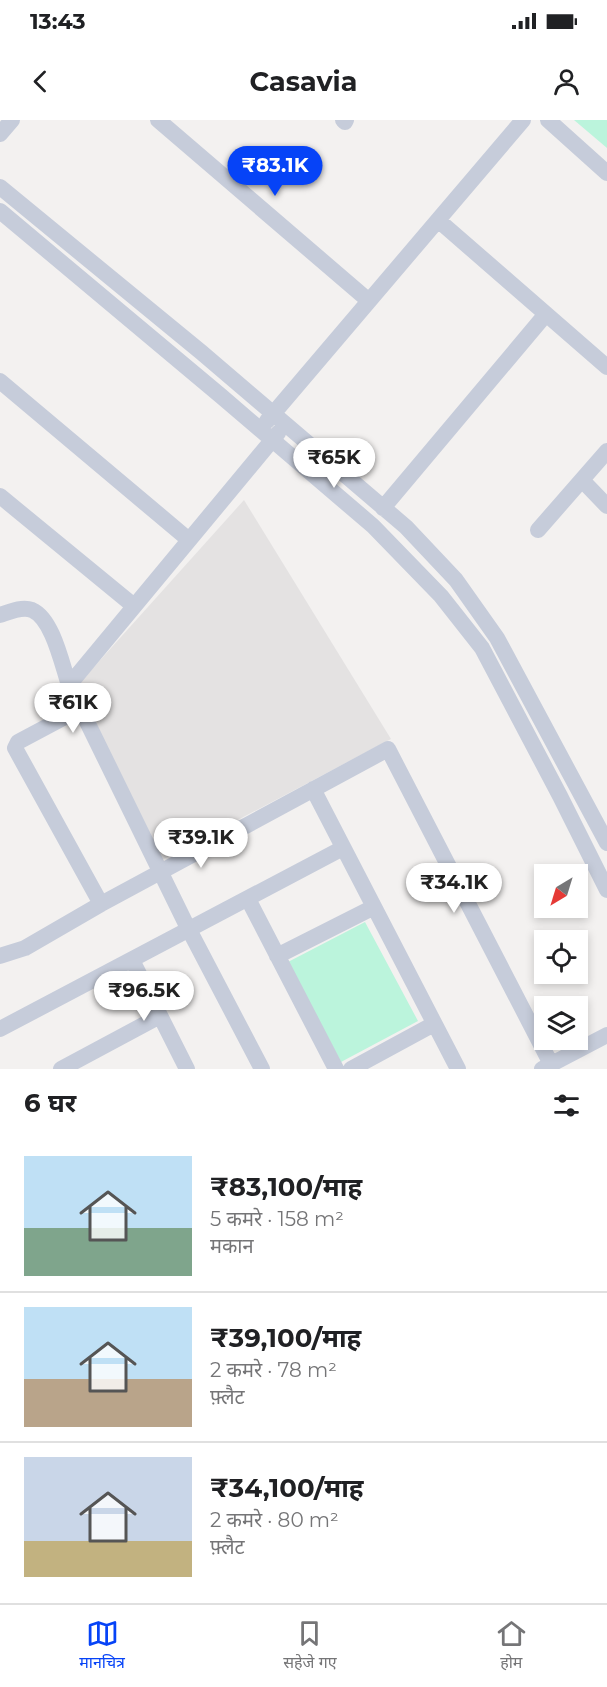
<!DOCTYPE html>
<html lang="hi">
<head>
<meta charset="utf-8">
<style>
	:root { --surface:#fff; --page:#f6f6f6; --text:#202124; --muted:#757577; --line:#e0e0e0; --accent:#0643f7 }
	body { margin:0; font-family:Montserrat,"Noto Sans Devanagari",sans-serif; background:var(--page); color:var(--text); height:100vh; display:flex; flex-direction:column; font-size:22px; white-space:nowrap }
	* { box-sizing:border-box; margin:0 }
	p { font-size:20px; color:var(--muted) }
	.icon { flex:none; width:33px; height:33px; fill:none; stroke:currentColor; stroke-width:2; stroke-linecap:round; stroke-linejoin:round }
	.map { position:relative; height:949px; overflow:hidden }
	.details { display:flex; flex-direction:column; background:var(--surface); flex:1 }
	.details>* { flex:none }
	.needle { width:39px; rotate:218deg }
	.controls { position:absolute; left:534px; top:744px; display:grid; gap:12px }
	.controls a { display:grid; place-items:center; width:54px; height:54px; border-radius:0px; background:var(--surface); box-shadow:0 3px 9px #0003; font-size:30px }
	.price { position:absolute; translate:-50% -51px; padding:0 14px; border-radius:21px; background:#fff; color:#222; font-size:20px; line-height:39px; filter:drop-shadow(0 2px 3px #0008) }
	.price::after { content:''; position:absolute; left:50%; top:36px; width:18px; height:14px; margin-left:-9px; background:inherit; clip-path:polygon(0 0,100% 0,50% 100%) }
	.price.on { background:var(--accent); color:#fff }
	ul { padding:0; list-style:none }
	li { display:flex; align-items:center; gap:18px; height:150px; padding:0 24px }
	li+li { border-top:2px solid var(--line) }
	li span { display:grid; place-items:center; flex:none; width:168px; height:120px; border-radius:0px; color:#555 }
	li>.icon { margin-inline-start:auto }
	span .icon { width:72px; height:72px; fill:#fffc; stroke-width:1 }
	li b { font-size:26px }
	h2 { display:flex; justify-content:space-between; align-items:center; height:72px; padding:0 24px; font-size:26px }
	.status { display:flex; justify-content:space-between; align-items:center; height:42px; padding:0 30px; background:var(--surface); direction:ltr }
	.status svg { height:16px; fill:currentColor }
	header { display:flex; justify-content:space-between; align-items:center; height:78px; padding:0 24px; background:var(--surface); font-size:27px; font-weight:700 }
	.tabs { display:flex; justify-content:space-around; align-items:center; height:84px; border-top:2px solid var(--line); background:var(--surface); font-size:16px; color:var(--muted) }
	.tabs a { display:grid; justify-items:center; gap:3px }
	.tabs .on { color:var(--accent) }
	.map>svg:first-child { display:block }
	.education { fill:#e4e2e2 }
	.green { fill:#bbf4dc }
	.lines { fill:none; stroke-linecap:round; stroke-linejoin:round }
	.minor { stroke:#c6ccda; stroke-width:16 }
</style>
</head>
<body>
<div class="status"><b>13:43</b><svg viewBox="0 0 49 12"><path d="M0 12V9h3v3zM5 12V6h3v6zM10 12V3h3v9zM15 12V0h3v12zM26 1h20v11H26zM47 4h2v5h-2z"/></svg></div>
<header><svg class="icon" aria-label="back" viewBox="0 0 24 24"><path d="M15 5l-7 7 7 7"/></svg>Casavia<svg class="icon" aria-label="person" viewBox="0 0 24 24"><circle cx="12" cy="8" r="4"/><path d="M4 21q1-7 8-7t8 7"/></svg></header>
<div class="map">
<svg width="607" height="949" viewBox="0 0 607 949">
	<rect width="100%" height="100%" fill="#f3f1f0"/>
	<path class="education" d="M244,380L391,619L162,740L76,567Z"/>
	<path class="green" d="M574,0H607V28Z
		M365,802L418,901L341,942L288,842Z"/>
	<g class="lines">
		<path class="minor" d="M158,0L369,181
			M343,0L345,2L346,0
			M548,0L607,53
			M0,14L12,0
			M0,67L201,232L406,407L456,460L497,518L607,723
			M0,91L221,276L373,406L441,476L482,528L560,676L607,770
			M438,100L607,247
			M0,261L189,420
			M267,301L523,0
			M582,360L607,386
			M0,376L134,486
			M383,388L546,194
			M538,410L607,331
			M0,495C9,492 22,486 32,490C53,499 62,545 69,565
			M80,589L18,622L15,628L101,784
			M313,669L458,949
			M248,779L336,949
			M0,836L25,828L101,784L388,629L551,944
			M277,836L374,787
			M132,840L187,949
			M0,909L343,728
			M61,949L160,896
			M262,949L185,802L69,565L278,313
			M351,949L434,904
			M542,949L607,915"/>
	</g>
</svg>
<div class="controls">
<a><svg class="needle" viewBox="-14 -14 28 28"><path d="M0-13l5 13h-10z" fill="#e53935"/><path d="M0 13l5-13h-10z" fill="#757577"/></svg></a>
<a><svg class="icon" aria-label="locate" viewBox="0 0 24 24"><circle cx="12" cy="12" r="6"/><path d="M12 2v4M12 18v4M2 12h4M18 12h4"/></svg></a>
<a><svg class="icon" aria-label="layers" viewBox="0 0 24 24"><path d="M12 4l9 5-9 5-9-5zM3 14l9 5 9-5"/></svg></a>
</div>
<b class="price on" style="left:275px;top:77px">₹83.1K</b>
<b class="price" style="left:334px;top:369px">₹65K</b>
<b class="price" style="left:73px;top:614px">₹61K</b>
<b class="price" style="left:201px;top:749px">₹39.1K</b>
<b class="price" style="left:454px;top:794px">₹34.1K</b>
<b class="price" style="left:144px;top:902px">₹96.5K</b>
</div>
<section class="details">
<h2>6 घर<svg class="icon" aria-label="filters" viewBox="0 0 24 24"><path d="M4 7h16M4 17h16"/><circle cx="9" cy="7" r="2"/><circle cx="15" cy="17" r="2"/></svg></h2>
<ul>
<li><span style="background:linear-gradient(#bfe0f5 60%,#7fa58c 0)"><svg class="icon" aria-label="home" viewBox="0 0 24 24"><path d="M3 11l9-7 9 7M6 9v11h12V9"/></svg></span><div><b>₹83,100/माह</b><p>5 कमरे · 158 m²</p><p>मकान</p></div></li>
<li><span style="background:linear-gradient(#bfe0f5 60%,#b9a48a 0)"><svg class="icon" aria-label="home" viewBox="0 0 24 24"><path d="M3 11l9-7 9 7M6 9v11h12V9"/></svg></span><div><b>₹39,100/माह</b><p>2 कमरे · 78 m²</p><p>फ़्लैट</p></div></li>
<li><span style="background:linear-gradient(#c9d6e8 70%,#c2b280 0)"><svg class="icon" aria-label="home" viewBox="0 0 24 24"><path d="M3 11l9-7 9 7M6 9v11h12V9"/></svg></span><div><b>₹34,100/माह</b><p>2 कमरे · 80 m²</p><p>फ़्लैट</p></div></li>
</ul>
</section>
<nav class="tabs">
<a class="on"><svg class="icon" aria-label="map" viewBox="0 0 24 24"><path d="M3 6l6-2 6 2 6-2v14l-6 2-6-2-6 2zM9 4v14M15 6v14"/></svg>मानचित्र</a>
<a><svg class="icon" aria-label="saved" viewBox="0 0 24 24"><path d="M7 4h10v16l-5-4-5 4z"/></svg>सहेजे गए</a>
<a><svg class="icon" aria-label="home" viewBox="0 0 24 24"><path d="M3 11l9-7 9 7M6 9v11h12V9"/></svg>होम</a>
</nav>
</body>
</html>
